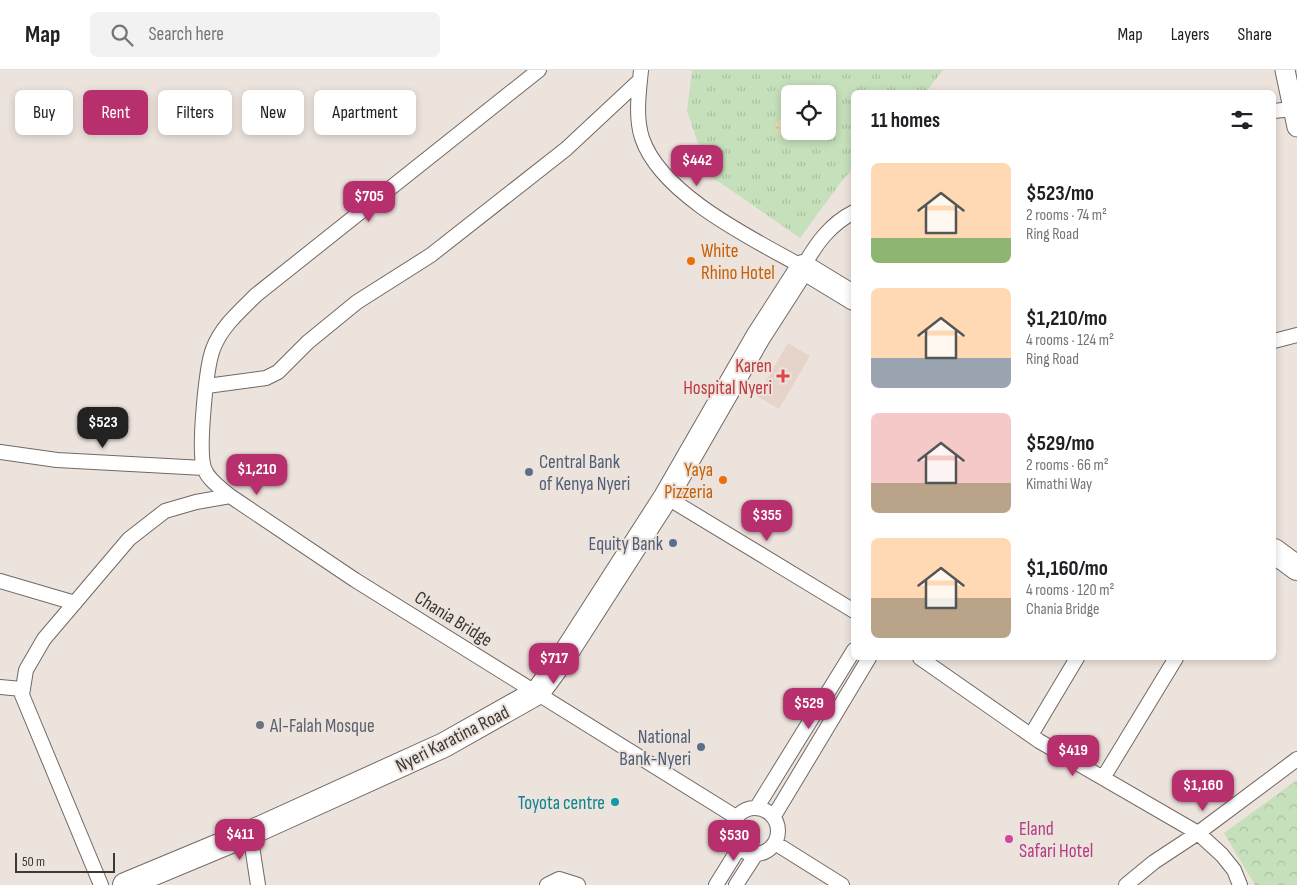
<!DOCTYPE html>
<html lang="en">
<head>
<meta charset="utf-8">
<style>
	:root { --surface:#fff; --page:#f2f2f2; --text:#202124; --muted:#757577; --line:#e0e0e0; --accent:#b72f6d }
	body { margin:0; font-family:"Sofia Sans Condensed",sans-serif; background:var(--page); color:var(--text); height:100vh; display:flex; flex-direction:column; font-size:19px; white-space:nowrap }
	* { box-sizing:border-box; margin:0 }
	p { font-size:16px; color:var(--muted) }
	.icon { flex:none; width:28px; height:28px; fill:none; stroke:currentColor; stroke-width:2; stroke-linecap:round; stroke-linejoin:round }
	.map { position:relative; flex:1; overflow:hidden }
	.sheet { position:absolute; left:851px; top:20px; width:425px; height:570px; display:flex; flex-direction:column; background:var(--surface); border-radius:8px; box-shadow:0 2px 8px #0003 }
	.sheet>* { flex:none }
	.top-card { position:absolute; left:15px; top:20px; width:475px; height:45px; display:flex; gap:10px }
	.controls { position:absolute; left:781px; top:15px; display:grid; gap:10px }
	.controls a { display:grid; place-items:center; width:55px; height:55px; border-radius:8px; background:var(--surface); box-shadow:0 2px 8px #0003; font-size:25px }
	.scale { position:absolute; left:15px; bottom:12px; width:100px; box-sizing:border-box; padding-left:5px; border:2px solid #3c3835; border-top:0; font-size:14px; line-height:18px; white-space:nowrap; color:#3c3835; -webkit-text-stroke:4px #ede3dd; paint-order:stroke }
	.price { position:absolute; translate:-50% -42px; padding:0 11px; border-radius:10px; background:var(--accent); color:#fff; font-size:16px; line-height:32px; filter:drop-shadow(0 1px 2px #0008) }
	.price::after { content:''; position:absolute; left:50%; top:30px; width:15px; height:11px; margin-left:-8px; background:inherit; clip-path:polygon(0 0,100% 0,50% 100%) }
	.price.on { background:#222; color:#fff }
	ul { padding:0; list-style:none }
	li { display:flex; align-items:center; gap:15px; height:125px; padding:0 20px }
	li span { display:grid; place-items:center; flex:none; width:140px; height:100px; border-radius:8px; color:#555 }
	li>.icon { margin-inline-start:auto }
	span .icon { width:60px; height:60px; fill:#fffc; stroke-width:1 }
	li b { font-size:21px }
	h2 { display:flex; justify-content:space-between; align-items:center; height:60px; padding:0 20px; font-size:21px }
	.pill { padding:0 18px; border-radius:8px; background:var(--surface); box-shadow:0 2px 8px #0003; font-size:18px; line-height:45px }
	.pill.on { background:var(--accent); color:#fff }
	header { display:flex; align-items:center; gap:30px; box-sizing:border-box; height:70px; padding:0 25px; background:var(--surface); border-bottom:1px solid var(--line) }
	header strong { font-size:24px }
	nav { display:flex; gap:28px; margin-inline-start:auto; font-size:18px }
	.search { width:350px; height:45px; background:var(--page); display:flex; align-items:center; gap:12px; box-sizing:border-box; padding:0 18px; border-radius:8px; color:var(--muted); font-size:19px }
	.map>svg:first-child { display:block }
	.built { fill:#e6d4ca }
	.grass { fill:url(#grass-tufts); fill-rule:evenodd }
	.sand { fill:url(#sand-dots) }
	.park { fill:url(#park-crowns) }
	.pitch { fill:#c5e0bb }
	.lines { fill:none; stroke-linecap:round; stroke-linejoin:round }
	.street-casing { stroke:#726964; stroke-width:16 }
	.secondary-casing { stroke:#726964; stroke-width:21 }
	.highway-casing { stroke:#726964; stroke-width:26 }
	.street { stroke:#fff; stroke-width:14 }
	.secondary { stroke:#fff; stroke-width:19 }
	.highway { stroke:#fff; stroke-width:24 }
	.food-dot { fill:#e8710a; stroke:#ede3dd; stroke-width:2 }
	.health-dot { fill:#e0444e; stroke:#ede3dd; stroke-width:2 }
	.service-dot { fill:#5c6f8a; stroke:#ede3dd; stroke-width:2 }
	.worship-dot { fill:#6b7280; stroke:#ede3dd; stroke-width:2 }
	.culture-dot { fill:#0f9aa8; stroke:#ede3dd; stroke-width:2 }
	.hotel-dot { fill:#d1479c; stroke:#ede3dd; stroke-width:2 }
	.labels { text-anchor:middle; stroke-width:4; stroke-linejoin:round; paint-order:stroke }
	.food-label { font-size:19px; fill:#c56008; stroke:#ede3dd; text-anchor:start }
	.health-label { font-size:19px; fill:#be3a42; stroke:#ede3dd; text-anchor:end }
	.service-label { font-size:19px; fill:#4e5e75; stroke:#ede3dd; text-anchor:end }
	.street-label { font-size:19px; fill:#3c3835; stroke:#ede3dd }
	.worship-label { font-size:19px; fill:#5b616d; stroke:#ede3dd; text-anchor:start }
	.culture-label { font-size:19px; fill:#0d838f; stroke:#ede3dd; text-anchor:end }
	.hotel-label { font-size:19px; fill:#b23c85; stroke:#ede3dd; text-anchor:start }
</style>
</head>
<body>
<header>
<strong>Map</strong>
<div class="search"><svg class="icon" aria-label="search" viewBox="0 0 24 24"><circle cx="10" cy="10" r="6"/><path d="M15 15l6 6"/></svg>Search here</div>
<nav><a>Map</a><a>Layers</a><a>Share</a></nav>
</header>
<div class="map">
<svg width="1297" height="815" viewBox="0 0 1297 815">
	<defs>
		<pattern id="grass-tufts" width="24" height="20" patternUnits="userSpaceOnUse" patternTransform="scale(1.25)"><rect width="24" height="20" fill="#c5e0bb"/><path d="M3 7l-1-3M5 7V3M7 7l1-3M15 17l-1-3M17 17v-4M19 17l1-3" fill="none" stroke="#aac1a1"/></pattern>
		<pattern id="sand-dots" width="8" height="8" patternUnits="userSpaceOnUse" patternTransform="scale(1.25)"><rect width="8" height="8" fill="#e5dcb7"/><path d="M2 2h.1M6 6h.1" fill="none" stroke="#c5be9e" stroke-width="1.8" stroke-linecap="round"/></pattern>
		<pattern id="park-crowns" width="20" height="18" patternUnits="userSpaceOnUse" patternTransform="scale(1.25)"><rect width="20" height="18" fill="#c5e0bb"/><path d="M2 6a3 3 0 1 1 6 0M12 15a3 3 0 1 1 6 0" fill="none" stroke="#aac1a1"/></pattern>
	</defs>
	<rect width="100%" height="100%" fill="#ede3dd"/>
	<path class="built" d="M788,273L810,286L779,339L757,326Z"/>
	<path class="grass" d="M692,0H943L926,22H854V98L844,108L800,168L709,105L687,41ZM790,24H828V61H790Z"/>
	<path class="sand" d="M785,45H790C790,51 784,64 778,66L775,61L776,52Z"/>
	<path class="park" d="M1297,710V815H1255L1224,763Z"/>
	<path class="pitch" d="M790,61H814L813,75C800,88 786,78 790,61Z"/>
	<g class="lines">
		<g class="street-casing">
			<path id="street" d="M539,0L256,225C240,241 221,257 213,279C206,297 198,380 204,398C208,410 221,418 230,426L355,510L736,747
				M641,0C639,22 635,46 642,68C661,125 753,169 803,197C816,174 830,154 854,142
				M1274,41L1292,39
				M1274,271L1297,265
				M207,316L266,308L278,302L308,272L357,232L431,185L566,79L640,10
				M0,382L57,390L204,398
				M666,427L854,541
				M0,511L75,533
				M920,588L1039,671L1198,763L1222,785L1234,800L1240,815
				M0,617L22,619
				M1031,665L1077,588
				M1103,708L1176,588
				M757,737L854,580
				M732 761a23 23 0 1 1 46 0a23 23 0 1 1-46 0Z
				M774,746L869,588
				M250,763L258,815
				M775,773L842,815
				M101,815L22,625L26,600L44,569L129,469L165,441L196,432L230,426
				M547,815L559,809L578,815
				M716,815L739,778
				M736,815L756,784
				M1126,815L1154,792L1198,763L1297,689"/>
		</g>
		<g class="secondary-casing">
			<path id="secondary" d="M1285,0L1297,57"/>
		</g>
		<g class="highway-casing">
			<path id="highway" d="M1274,481L1297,498
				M125,815L250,763L444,675L538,622L560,592L666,427L758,267L803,197L854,228"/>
		</g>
		<use href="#street" class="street"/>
		<use href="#secondary" class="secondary"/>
		<use href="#highway" class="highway"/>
	</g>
	<g class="food-dot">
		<circle cx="691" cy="191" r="5"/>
		<circle cx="723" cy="410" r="5"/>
	</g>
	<path class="health-dot" d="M780.5 298.5h5v5h5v5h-5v5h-5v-5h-5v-5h5z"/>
	<g class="service-dot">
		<circle cx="529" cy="402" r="5"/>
		<circle cx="673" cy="473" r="5"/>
		<circle cx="701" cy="677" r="5"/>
	</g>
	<circle class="worship-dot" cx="260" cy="655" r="5"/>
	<circle class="culture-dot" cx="615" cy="732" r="5"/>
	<circle class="hotel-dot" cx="1009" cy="769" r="5"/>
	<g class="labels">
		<g class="food-label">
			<text x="701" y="187">White<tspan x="701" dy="22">Rhino Hotel</tspan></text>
			<text x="713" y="406" text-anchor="end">Yaya<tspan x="713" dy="22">Pizzeria</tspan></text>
		</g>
		<g class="health-label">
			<text x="772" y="302">Karen<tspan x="772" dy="22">Hospital Nyeri</tspan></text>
		</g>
		<g class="service-label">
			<text x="539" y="398" text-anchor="start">Central Bank<tspan x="539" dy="22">of Kenya Nyeri</tspan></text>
			<text x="663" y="480">Equity Bank</text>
			<text x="691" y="673">National<tspan x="691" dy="22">Bank-Nyeri</tspan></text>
		</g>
		<g class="street-label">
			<text transform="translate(454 548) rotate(32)" y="7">Chania Bridge</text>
			<text transform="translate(452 668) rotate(-27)" y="7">Nyeri Karatina Road</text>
		</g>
		<g class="worship-label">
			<text x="270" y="662">Al-Falah Mosque</text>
		</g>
		<g class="culture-label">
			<text x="605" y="739">Toyota centre</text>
		</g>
		<g class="hotel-label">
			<text x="1019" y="765">Eland<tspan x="1019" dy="22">Safari Hotel</tspan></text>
		</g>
	</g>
</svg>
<div class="controls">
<a><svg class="icon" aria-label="locate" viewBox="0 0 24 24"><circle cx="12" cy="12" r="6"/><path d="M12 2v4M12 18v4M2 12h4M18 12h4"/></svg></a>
</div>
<div class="scale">50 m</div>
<b class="price" style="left:697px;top:117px">$442</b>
<b class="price" style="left:369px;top:153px">$705</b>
<b class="price on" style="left:103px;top:379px">$523</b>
<b class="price" style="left:257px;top:426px">$1,210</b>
<b class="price" style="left:767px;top:472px">$355</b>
<b class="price" style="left:554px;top:615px">$717</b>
<b class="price" style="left:809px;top:660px">$529</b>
<b class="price" style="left:1073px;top:707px">$419</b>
<b class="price" style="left:1203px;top:742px">$1,160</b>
<b class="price" style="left:240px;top:791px">$411</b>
<b class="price" style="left:734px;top:792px">$530</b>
<div class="top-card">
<a class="pill">Buy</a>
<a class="pill on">Rent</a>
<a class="pill">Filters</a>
<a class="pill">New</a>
<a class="pill">Apartment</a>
</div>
<section class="sheet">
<h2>11 homes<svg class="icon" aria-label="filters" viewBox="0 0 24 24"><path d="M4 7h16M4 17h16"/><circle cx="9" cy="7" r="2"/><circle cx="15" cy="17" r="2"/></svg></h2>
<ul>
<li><span style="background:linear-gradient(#ffd9b3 75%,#8fb573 0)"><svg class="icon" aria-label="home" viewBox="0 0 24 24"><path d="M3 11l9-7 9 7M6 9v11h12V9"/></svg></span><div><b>$523/mo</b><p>2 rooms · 74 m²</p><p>Ring Road</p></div></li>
<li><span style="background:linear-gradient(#ffd9b3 70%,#9aa5b1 0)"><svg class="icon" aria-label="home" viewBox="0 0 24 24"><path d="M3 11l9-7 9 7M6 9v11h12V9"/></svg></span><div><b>$1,210/mo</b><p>4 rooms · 124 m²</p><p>Ring Road</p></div></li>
<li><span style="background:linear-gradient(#f6c9c9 70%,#b9a48a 0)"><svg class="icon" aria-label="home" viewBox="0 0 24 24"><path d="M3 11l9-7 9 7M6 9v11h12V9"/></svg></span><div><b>$529/mo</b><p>2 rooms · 66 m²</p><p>Kimathi Way</p></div></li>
<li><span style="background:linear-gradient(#ffd9b3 60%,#b9a48a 0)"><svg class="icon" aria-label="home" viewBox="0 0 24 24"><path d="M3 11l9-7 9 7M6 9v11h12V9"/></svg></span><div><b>$1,160/mo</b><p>4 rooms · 120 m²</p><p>Chania Bridge</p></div></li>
</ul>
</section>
</div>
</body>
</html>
